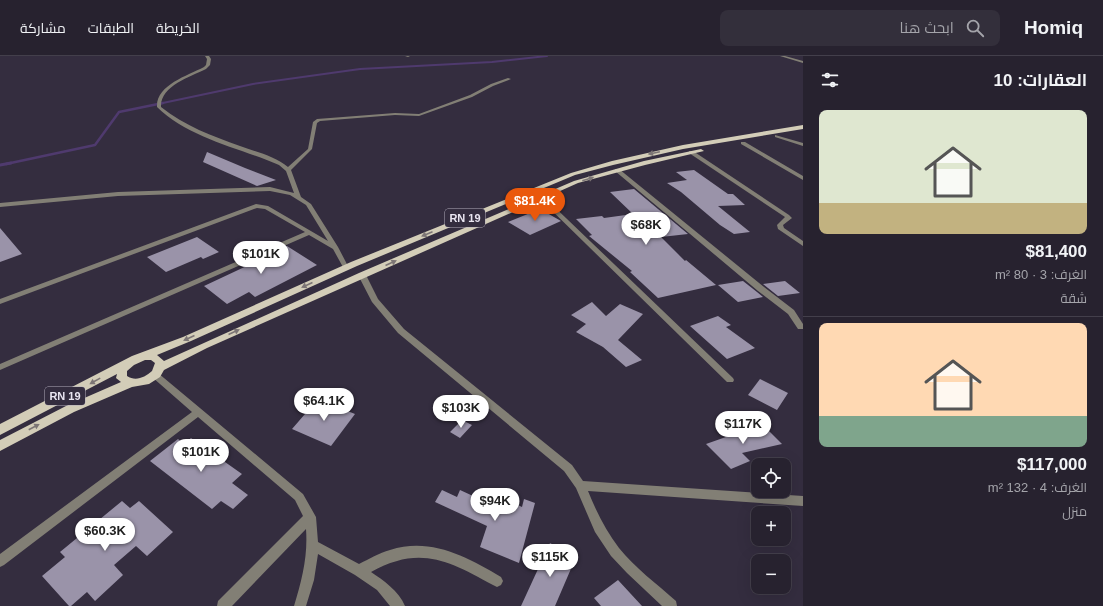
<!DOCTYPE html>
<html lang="ar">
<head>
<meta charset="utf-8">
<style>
	:root { --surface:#27222f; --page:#332f3b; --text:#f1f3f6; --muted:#a4a4aa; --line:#433f4b; --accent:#ea580c }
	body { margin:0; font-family:Helvetica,Cairo,sans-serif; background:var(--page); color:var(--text); direction:rtl; height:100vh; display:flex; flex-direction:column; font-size:15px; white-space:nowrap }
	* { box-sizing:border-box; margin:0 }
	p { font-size:13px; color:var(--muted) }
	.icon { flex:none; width:22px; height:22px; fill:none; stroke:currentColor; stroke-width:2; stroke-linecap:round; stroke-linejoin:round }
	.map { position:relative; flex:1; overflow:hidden; direction:ltr }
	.details { display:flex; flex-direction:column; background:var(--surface); width:300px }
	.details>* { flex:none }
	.buttons { position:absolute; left:751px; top:402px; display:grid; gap:8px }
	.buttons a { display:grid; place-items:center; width:40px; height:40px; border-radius:8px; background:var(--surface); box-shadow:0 4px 16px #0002,0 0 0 1px var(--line); font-size:20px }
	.price { position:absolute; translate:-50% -34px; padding:0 9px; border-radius:14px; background:#fff; color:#222; font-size:13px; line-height:26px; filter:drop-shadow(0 1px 2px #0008) }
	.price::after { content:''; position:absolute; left:50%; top:24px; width:12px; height:9px; margin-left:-6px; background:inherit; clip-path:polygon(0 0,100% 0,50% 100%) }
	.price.selected { background:var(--accent); color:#fff }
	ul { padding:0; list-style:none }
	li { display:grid; align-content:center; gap:8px; height:212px; padding:0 16px }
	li+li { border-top:1px solid var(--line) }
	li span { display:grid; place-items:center; height:124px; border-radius:8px; color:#555 }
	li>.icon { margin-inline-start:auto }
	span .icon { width:72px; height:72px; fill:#fffc; stroke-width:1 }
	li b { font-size:17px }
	h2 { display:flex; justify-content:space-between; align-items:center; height:48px; padding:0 16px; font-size:17px }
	header { display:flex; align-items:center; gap:24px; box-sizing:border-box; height:56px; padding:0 20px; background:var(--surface); border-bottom:1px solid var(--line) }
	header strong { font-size:19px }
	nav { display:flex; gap:22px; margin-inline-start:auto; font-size:14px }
	.search { width:280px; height:36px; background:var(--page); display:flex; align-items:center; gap:10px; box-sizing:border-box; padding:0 14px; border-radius:8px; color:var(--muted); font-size:15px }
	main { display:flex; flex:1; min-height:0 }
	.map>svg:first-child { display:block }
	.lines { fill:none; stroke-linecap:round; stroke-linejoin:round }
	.stream-far2 { stroke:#4f3a6e; stroke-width:2 }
	.stream-far1 { stroke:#4f3a6e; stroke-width:2.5 }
	.stream { stroke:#4f3a6e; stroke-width:3 }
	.building { fill:#9a93a9 }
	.street { fill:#827f75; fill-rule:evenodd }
	.primary { fill:#d3cdb8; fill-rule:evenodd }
	.oneway { fill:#7c7575 }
	.labels { text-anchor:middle; stroke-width:4; stroke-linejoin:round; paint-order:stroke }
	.shield { fill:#342d3f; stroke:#b3aebc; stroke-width:1 }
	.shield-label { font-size:11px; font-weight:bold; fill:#e9e5f1 }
</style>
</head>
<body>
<header>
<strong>Homiq</strong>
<div class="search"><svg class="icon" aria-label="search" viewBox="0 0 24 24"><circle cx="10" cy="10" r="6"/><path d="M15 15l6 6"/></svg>ابحث هنا</div>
<nav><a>الخريطة</a><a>الطبقات</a><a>مشاركة</a></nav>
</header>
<main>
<section class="details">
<h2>العقارات: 10<svg class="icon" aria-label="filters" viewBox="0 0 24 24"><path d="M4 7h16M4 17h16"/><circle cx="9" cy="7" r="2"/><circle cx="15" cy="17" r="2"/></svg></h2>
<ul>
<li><span style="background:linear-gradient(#dfe7d0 75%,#c2b280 0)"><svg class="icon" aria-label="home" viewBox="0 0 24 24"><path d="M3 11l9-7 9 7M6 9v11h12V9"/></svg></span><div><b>$81,400</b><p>الغرف: 3 · 80 m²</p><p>شقة</p></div></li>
<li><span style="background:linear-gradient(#ffd9b3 75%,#7fa58c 0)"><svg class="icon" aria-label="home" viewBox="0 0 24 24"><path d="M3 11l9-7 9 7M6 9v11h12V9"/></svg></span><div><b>$117,000</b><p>الغرف: 4 · 132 m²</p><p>منزل</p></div></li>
</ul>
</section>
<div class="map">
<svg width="803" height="550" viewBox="0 0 803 550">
	<rect width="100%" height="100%" fill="#342d3f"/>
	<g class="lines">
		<path class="stream-far2" d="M158,48L253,28L360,13L492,6L547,0"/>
		<path class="stream-far1" d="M6,108L95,89L119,56L163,47"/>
		<path class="stream" d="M0,109L11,107"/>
	</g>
	<path class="building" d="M207,96L245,112L276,124L257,130L203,106Z
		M694,114L728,138H733L745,149L718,150L750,176L734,178L720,169L681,136L667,127L687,124L676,116Z
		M634,133L688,178L661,181L685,205L686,204L716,229L658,242L630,216L632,215L589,180L592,179L576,163L602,160L604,162L633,158L610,136Z
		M540,153L561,165L530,179L508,166Z
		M0,172L22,198L0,206Z
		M197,181L219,196L203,203L201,201L166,216L147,201Z
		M287,190L317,209L255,241L249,236L227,248L204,230L253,207L252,206Z
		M743,225L757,236L763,241L738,246L718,229Z
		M785,225L800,237L778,240L763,228Z
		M592,246L606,260L620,248L643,258L618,284L642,304L626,311L603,291L576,276L586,268L571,259Z
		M718,260L731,269L726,271L755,292L727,303L690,270Z
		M760,323L788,337L777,354L748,339Z
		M318,343L355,358L331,390L292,373Z
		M462,364L472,369L460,382L450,376Z
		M763,369L782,388L742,397L750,405L731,413L706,388L743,375L742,373Z
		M191,382L242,418L232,427L248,439L233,453L221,445L212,453L150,405L178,383L184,388Z
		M442,434L457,441L460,434L497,451L501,441L522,451L524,443L535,447L519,507L480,491L487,470L435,446Z
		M122,445L130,452L139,445L173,476L147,500L136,490L114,509L123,519L95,545L87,536L71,550H69L42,520L65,501L60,496Z
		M550,487L576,501L555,550H521Z
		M618,524L642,550H601L594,542Z"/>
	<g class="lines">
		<path class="street" d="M205,0H209L211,3L210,9L206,13C190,21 160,30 161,51C185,70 212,80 240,90C256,96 275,100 288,111L308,93L313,66L317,63L395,57L419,58L470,39L491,28L508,22L511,23L493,30L472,41L419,60L395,59L320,65L317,67L312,93L291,114L301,141L311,148L338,191L349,212L348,213H344L333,193L309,179L0,314V308L305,176L265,153L257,152L0,248V243L256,148L268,150L328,185L306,149L290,139L270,135L118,140L0,151V147L118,136L270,131L294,137L286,115L279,109C240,92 188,82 157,51C156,29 187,20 204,11L206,9L207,3Z
			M405,0H410L408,1Z
			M780,0H785L803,5V7Z
			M775,79L803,87V90L775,81Z
			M741,86H745L803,120V124L741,88Z
			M689,95H693L789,159L792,162L783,169L784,172L803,185V190L778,173L777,169L785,161L689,97Z
			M615,113H619L764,231L794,254L803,268V273H798L788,258L758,235L615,115Z
			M539,140H543L733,322L734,324L733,326H727L539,142Z
			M362,217L366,219L378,243L404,273L572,409L583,425L803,440V450L588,435C596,455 606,475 619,492C635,512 657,528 676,545L677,550H662L627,517L611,500L595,476L576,432L564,415L398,277L372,246L358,219Z
			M155,316L158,317L303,438L316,461L318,486L359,508C369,503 379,497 390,494C431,481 467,501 501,521L503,525L501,529L497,531L493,529C448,504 419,489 371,516C383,524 399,535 405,550H390L377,534L355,519L318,498L314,524L306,550H294C302,524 308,500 306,473L232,550H217L218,545L303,460L295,444L198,361L4,509L0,511V498L192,356L152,321L151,319L152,317Z"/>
		<path class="primary" d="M803,69V73L683,93L613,109L575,119L357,210L191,285L157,299L164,305L359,217L574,125L644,105L701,93L704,95L645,109L578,127L207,292L164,314L160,321L149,328L132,331L74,356L0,395V384L66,350L121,326L116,322L117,318L0,379V368L132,300L183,281L351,206L571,117L612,105L683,89ZM145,304H151L155,307L152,315C145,321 136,326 127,320V315L134,309Z"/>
	</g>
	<defs><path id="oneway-solid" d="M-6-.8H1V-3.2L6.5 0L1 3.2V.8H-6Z"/></defs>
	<g class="oneway">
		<use href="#oneway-solid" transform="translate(654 97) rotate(168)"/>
		<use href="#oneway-solid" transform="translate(588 123) rotate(-18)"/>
		<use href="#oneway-solid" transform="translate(427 178) rotate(157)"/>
		<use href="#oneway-solid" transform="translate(391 207) rotate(-24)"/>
		<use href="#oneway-solid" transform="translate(307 229) rotate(156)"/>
		<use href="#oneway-solid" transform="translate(234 276) rotate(-24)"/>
		<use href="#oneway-solid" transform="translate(189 282) rotate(156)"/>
		<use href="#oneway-solid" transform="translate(95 325) rotate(151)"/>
		<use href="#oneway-solid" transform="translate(34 371) rotate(-28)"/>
	</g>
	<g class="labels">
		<g class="shield">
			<rect x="445" y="153" width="40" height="18" rx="3"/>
			<rect x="45" y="331" width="40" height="18" rx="3"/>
		</g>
		<g class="shield-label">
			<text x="465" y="166">RN 19</text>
			<text x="65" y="344">RN 19</text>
		</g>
	</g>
</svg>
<div class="buttons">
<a><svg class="icon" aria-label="locate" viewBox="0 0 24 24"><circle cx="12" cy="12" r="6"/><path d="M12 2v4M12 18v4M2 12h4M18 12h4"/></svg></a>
<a>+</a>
<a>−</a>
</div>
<b class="price selected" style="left:535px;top:166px">$81.4K</b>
<b class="price" style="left:646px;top:190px">$68K</b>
<b class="price" style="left:261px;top:219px">$101K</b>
<b class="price" style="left:324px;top:366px">$64.1K</b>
<b class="price" style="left:461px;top:373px">$103K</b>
<b class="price" style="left:743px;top:389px">$117K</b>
<b class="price" style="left:201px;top:417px">$101K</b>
<b class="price" style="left:495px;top:466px">$94K</b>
<b class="price" style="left:105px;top:496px">$60.3K</b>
<b class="price" style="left:550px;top:522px">$115K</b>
</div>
</main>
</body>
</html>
